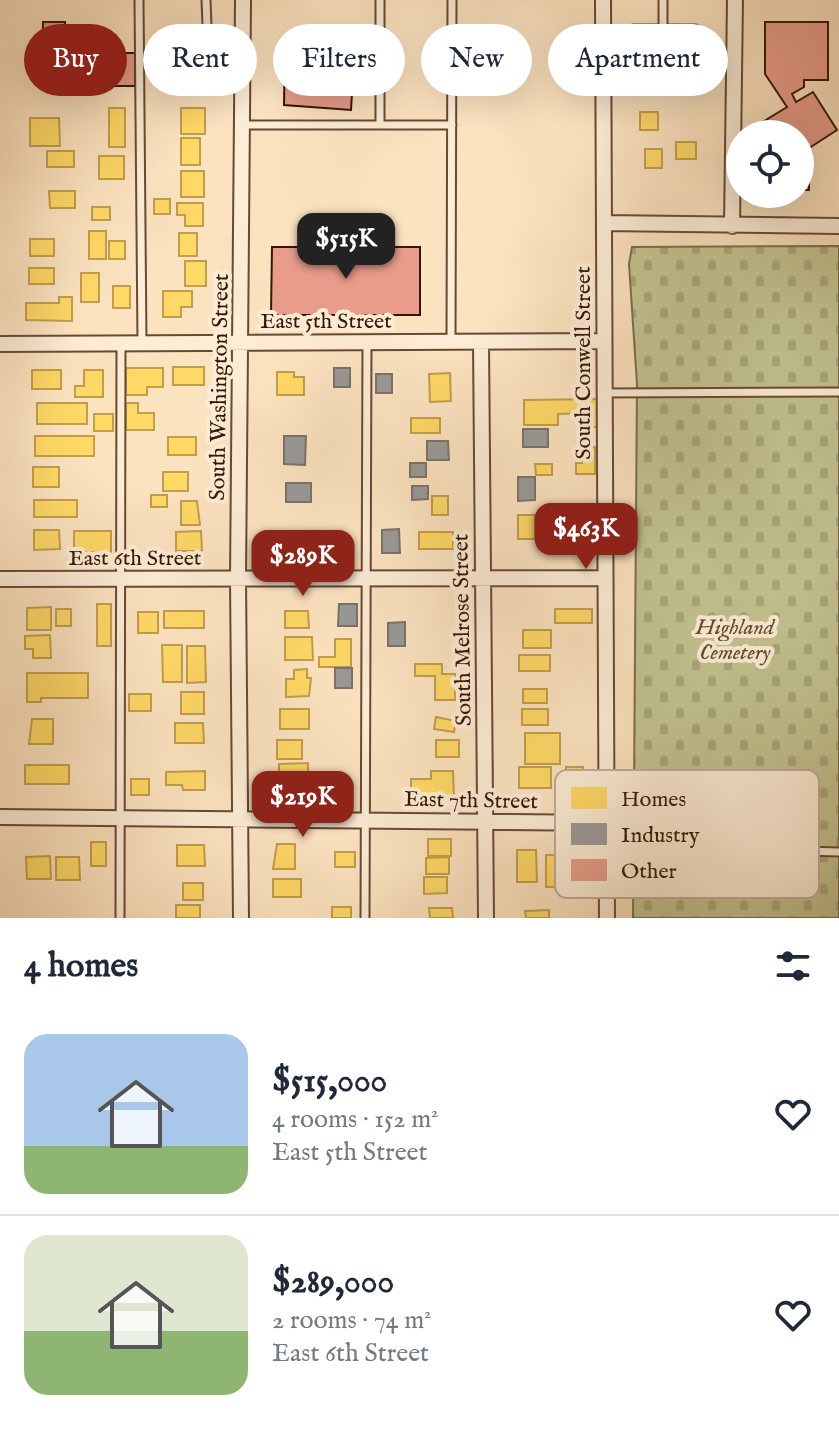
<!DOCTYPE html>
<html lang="en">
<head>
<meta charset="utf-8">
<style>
	:root { --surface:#fff; --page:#f2f2f3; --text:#1f2937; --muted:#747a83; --line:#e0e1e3; --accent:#8f2418 }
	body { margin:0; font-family:"IM FELL English",serif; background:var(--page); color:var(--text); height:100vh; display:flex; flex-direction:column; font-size:30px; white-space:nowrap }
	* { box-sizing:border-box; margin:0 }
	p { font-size:26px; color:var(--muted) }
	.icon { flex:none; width:44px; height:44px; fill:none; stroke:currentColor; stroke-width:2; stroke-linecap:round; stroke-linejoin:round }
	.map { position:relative; height:918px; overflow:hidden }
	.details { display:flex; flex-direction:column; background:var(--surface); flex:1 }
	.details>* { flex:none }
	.hud { position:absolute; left:24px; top:24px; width:792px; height:72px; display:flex; gap:16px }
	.buttons { position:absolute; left:726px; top:120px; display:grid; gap:16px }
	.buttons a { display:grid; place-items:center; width:88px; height:88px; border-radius:50%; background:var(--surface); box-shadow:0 8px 32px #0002; font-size:40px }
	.price { position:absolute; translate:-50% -68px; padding:0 18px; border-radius:16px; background:var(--accent); color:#fff; font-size:26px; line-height:52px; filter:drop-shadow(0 2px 4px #0008) }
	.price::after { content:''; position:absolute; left:50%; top:48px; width:24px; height:18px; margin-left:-12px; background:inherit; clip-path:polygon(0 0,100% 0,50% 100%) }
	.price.on { background:#222; color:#fff }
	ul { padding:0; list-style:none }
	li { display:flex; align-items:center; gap:24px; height:200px; padding:0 24px }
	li+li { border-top:2px solid var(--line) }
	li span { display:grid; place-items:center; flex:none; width:224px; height:160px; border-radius:24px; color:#555 }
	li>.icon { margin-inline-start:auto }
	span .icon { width:96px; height:96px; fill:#fffc; stroke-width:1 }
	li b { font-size:34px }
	h2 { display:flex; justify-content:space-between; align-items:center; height:96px; padding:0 24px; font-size:34px }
	.tag { padding:0 28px; border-radius:36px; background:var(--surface); box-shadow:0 8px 32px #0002; font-size:28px; line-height:72px }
	.tag.on { background:var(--accent); color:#fff }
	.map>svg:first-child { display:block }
	.cemetery { fill:url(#cemetery-stones); stroke:#7c6c4c; stroke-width:2 }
	.homes { fill:#ffd966; stroke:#c29e4a; stroke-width:2 }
	.industry { fill:#999; stroke:#7b726d; stroke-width:2 }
	.building { fill:#e99c8a; stroke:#351607; stroke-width:2 }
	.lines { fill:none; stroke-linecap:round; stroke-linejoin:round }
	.service-casing { stroke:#674935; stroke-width:11 }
	.minor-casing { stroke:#674935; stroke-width:18 }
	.service { stroke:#fdedd6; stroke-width:7 }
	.minor { stroke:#fdedd6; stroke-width:14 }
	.labels { text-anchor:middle; stroke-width:8; stroke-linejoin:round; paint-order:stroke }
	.street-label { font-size:22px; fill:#351607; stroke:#fdedd6 }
	.park-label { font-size:22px; font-style:italic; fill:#5f4a30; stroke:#fdedd6 }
	.key { fill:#fdedd6; stroke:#c1ac98; stroke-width:2 }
	.key-label { font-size:22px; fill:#351607 }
</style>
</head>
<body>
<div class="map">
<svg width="839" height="918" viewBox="0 0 839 918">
	<defs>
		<pattern id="cemetery-stones" width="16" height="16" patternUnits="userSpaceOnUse" patternTransform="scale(2)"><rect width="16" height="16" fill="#c2c390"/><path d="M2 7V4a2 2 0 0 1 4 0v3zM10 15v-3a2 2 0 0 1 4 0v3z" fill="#a7a77b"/></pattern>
	</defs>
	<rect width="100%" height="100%" fill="#fce3c0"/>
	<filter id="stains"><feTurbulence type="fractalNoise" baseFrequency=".0025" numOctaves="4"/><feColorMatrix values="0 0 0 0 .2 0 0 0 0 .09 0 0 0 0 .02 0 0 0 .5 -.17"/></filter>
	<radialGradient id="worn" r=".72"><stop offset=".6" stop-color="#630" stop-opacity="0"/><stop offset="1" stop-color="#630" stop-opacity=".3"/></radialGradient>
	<path class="cemetery" d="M839,246V918H633L637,384L629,264L632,247Z"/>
	<path class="homes" d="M649,47H671V72H634V56H649Z
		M679,52H695V94H679Z
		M109,108H125V147H109Z
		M181,108H205V134H181Z
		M640,112H658V130H640Z
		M30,118H59L60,146H30Z
		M181,138H200V165H181Z
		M676,142H696V159H676Z
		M645,149H662V168H645Z
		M47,151H74V167H47Z
		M99,156H124V179H99Z
		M181,171H204V197H181Z
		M49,191H75V208H50Z
		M154,199H170V214H154Z
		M177,203H203V226H185V215H177Z
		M92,207H110V220H92Z
		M89,231H106V259H89Z
		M179,233H197V256H179Z
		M30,239H54V256H30Z
		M109,241H125V259H109Z
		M185,261H206V286H185Z
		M29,268H54V284H29Z
		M81,273H99V302H81Z
		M113,286H130V308H113Z
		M163,291H192V307H181V317H163Z
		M59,297H72V321L26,320V303H59Z
		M173,367H204V385H173Z
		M126,368H163V387H147V395H126Z
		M32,370H61V389H32Z
		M84,370H103V397H75V386H84Z
		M277,372H294V377H304V395H277Z
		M450,373L451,401L430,402L429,374Z
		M599,399V427H584V413L558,414V425H524V400Z
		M37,403H87V424H37Z
		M126,403H138V413H154V430H126Z
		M94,414H113V431H94Z
		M411,418H440V433H411Z
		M35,436H94V456H35Z
		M168,437H196V455H168Z
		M582,447H595V474H576V463H582Z
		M535,464H552V475H536Z
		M33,467H59V487H33Z
		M163,472H188V491H163Z
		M151,495H167V507H151Z
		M432,496H448V515H432Z
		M34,500H77V517H34Z
		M181,501H197L200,525H181Z
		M518,515H535V539H518Z
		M580,526H596V542H580Z
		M34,530H59L60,549L34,550Z
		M74,531H111V552H74Z
		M201,531L202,551H176V532Z
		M419,532H453V549H419Z
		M97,604H111V646H97Z
		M51,607V630H27V608Z
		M56,609H71V626H56Z
		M555,609H592V623H555Z
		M164,611H204V628H164Z
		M285,611H308L309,628H285Z
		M138,612H158V633H138Z
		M523,630H551V648H523Z
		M50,635L51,658H33V649H25V636Z
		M285,637H312L313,660H285Z
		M335,639H351V667H319V657H335Z
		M162,645H182V682H163Z
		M187,646H205L206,682L187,683Z
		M519,655H550V671H519Z
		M415,664H442V674H455V700H435V676H415Z
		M307,669V678H311L309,696L286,697V679H294V670Z
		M27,673H88V698H41V702H27Z
		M523,689H547V703H523Z
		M181,692H204V714H181Z
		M129,694H151V711H129Z
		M280,709H309V729H280Z
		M522,709H548V725H522Z
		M436,717L456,721L454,732L434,729Z
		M32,719H53V744H29Z
		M175,723H203L204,743H175Z
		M525,733H560V764H525Z
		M277,740H302V759H277Z
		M436,740H459V757H436Z
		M308,763V783H279V764Z
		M25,765H69V784H25Z
		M519,767H551V788H519Z
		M566,767H583V785H566Z
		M205,771V790H183L182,785H166V772Z
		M431,771H453L454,797L411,798V779H431Z
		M131,779H149V795H131Z
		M428,839H451V856H428Z
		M91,842H106V866H91Z
		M277,844H295V869H273Z
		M177,845H204L205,866H177Z
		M517,850H536L537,882H517Z
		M335,852H355V867H335Z
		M546,855H564V887H546Z
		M50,856L51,879H27L26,857Z
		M56,857H79L80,880H56Z
		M449,857V874H426V858Z
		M424,877H447V893L424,894Z
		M273,879H301V897H273Z
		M183,883H203V900H183Z
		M176,905H200V918H176Z
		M332,907H351V918H332Z
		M429,908H452L453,918H430Z
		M549,910V918H526L525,911Z"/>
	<path class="industry" d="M334,368H350V387H334Z
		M376,374H392V393H376Z
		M523,429H548V447H523Z
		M284,436H306L305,465L284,464Z
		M427,441H448L449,460H427Z
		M410,463H426V477H410Z
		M518,477H535V500L518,501Z
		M286,483H311V502H286Z
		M412,486H428V499L412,500Z
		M542,514H559V537H542Z
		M399,529L400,553H382V530Z
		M320,537V554L289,555V538Z
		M339,604H357V626H338Z
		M405,622V646H388V623Z
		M335,668H352V688H335Z"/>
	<path class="building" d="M43,22H65V82H42Z
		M765,22H828V80H804V87L792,94L796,102L813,92L837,130L800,154V134H761L756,126L787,107L765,74Z
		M311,28H348V37H361L360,93H352L351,110L284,105L285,36L311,37Z
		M108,53H135V86H82V57H108Z
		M800,163H809V190H800Z
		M272,247H420V315H271Z"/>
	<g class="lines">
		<g class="service-casing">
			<path id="service" d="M139,0L142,343
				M206,0L209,75L243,79
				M380,0V125
				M633,29H663V0
				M663,29H696
				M242,125H452
				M451,342L452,0
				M605,393L839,392
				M770,850L839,852
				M120,918L121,343
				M365,918L367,342"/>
		</g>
		<g class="minor-casing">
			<path id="minor" d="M603,0L607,918
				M604,223L839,226
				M732,226L735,0
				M481,342L486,918
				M0,344L604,341
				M0,579L605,578
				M0,817L606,823
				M241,918L238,579L243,0"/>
		</g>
		<use href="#service" class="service"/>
		<use href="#minor" class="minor"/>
	</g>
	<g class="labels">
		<g class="street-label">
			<text x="326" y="328">East 5th Street</text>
			<text transform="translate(582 363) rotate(-90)" y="8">South Conwell Street</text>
			<text transform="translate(218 387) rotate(-89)" y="8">South Washington Street</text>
			<text x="135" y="565">East 6th Street</text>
			<text transform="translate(461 630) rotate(-91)" y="8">South Melrose Street</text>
			<text transform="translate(471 799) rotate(1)" y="8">East 7th Street</text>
		</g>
		<g class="park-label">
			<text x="735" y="634">Highland<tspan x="735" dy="25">Cemetery</tspan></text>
		</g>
	</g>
	<rect x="555" y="770" width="264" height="128" rx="12" class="key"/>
	<rect x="571" y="787" width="36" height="22" fill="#ffd966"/>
	<rect x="571" y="823" width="36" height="22" fill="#999"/>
	<rect x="571" y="859" width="36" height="22" fill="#e99c8a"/>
	<g class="key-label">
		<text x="621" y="806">Homes</text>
		<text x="621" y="842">Industry</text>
		<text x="621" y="878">Other</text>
	</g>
	<rect width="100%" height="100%" filter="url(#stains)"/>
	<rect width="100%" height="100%" fill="url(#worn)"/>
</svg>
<div class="buttons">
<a><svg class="icon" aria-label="locate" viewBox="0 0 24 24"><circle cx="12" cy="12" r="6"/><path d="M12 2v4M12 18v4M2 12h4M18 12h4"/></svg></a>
</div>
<b class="price on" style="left:346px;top:281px">$515K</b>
<b class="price" style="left:586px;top:571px">$463K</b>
<b class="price" style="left:303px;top:598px">$289K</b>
<b class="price" style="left:303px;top:839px">$219K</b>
<div class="hud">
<a class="tag on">Buy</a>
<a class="tag">Rent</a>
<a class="tag">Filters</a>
<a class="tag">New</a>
<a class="tag">Apartment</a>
</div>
</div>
<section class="details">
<h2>4 homes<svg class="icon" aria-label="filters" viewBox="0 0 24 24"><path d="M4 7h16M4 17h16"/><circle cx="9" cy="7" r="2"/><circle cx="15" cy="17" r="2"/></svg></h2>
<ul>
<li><span style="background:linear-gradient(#a9c7e8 70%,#8fb573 0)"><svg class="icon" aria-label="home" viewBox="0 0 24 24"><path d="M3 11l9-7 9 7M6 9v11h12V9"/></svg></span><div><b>$515,000</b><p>4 rooms · 152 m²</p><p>East 5th Street</p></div><svg class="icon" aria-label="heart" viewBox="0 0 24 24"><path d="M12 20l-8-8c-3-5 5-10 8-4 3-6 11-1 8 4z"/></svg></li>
<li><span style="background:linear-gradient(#dfe7d0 60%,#8fb573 0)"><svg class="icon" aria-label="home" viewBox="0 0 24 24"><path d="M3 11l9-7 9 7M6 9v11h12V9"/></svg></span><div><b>$289,000</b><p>2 rooms · 74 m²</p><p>East 6th Street</p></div><svg class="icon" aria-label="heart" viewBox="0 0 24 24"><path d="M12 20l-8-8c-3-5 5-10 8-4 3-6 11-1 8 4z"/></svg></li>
</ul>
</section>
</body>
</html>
